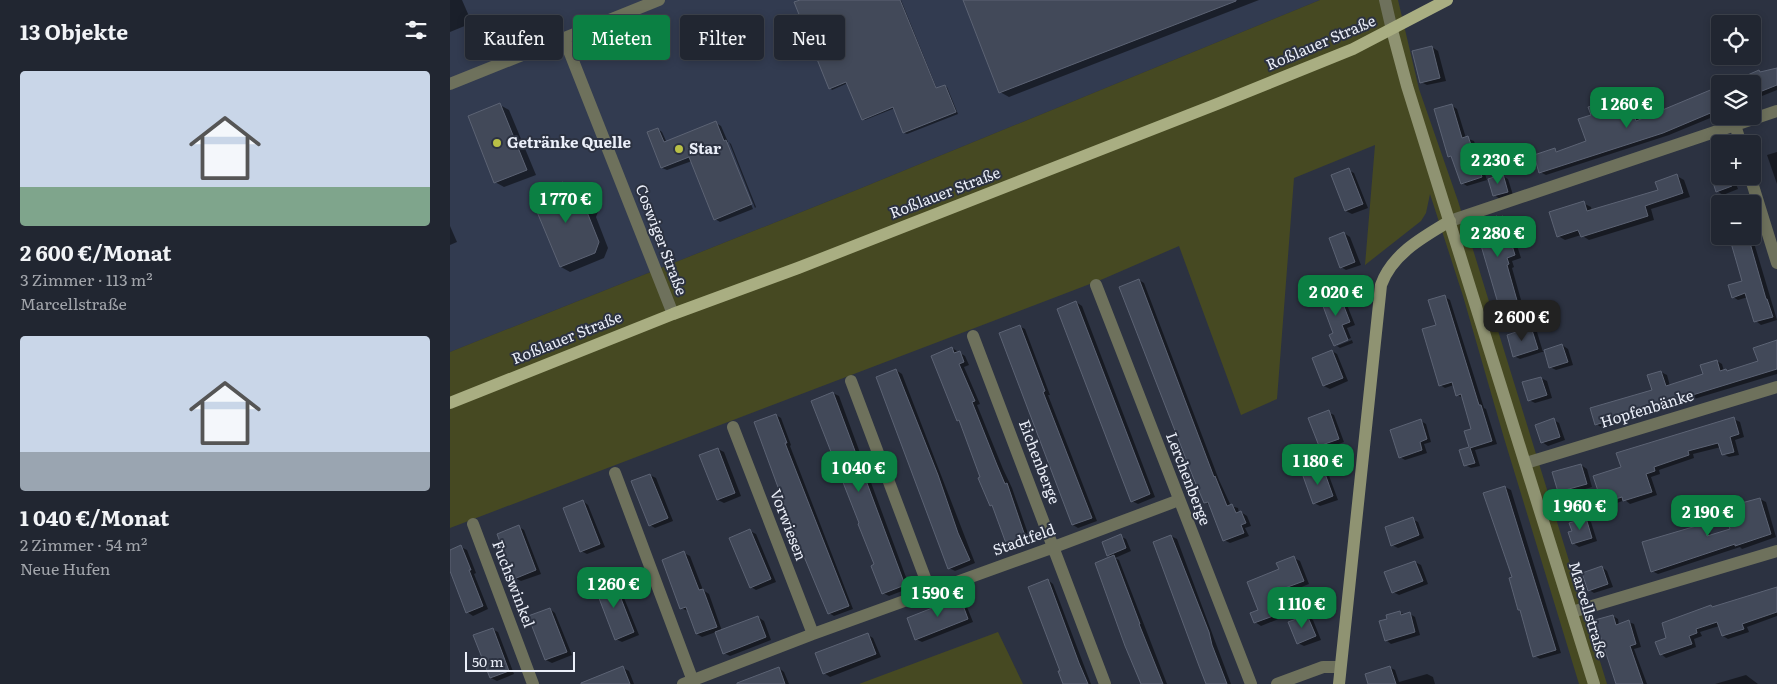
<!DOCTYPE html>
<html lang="de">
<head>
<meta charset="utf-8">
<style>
	:root { --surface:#212631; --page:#2d323d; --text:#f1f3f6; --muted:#a2a5ab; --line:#3e434d; --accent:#0b8043 }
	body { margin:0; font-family:Literata,serif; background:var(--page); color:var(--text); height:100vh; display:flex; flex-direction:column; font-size:19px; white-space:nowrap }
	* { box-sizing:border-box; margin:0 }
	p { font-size:16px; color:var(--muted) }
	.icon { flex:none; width:28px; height:28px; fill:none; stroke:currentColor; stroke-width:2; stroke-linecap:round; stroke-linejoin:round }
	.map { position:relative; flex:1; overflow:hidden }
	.details { display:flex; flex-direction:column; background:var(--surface); width:450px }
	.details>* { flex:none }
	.guide { position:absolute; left:15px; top:15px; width:475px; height:45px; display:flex; gap:10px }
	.tools { position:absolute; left:1261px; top:15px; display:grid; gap:10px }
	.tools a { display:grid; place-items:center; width:50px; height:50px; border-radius:5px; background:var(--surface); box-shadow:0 2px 8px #0003,0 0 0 1px var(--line); font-size:25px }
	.scale { position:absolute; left:15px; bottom:12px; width:110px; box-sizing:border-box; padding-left:5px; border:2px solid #ebeff9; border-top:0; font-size:14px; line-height:18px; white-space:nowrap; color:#ebeff9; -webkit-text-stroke:4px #2c3241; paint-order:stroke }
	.price { position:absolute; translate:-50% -42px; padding:0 11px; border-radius:10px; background:var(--accent); color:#fff; font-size:16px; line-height:32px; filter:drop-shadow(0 1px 2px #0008) }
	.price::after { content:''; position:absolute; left:50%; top:30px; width:15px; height:11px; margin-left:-8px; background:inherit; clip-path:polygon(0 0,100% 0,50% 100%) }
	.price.current { background:#222; color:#fff }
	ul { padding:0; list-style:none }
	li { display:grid; align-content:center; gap:10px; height:265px; padding:0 20px }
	li span { display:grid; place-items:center; height:155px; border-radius:5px; color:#555 }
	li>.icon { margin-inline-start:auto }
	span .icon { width:90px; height:90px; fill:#fffc; stroke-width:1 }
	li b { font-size:21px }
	h2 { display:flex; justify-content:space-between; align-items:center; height:60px; padding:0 20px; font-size:21px }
	.tag { padding:0 18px; border-radius:5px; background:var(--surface); box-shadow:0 2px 8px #0003,0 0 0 1px var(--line); font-size:18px; line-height:45px }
	.tag.current { background:var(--accent); color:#fff }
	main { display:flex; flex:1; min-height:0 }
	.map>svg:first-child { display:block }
	.built { fill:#323b50 }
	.green { fill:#464922 }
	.shadow { fill:#0007 }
	.building { fill:#424959; stroke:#5c6374 }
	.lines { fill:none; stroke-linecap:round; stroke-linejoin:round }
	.street { stroke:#6e715c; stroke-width:12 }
	.secondary { stroke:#8f9372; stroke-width:12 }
	.primary { stroke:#a9ae82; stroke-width:12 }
	.poi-dot { fill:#b9c046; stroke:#2c3241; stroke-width:2 }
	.labels { text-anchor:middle; stroke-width:4; stroke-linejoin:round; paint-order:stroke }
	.street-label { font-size:15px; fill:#ebeff9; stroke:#2c3241 }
	.poi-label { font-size:15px; font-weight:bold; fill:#ebeff9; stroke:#2c3241; text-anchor:start }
</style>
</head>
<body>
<main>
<section class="details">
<h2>13 Objekte<svg class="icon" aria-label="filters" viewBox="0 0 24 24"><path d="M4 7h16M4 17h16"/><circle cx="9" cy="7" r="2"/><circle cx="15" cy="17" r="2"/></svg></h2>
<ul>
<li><span style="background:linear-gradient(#c9d6e8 75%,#7fa58c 0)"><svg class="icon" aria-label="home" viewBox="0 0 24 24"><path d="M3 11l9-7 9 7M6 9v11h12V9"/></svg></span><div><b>2 600 €/Monat</b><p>3 Zimmer · 113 m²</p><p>Marcellstraße</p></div></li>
<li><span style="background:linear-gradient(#c9d6e8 75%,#9aa5b1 0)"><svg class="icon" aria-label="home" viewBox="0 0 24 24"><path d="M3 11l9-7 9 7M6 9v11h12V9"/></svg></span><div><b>1 040 €/Monat</b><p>2 Zimmer · 54 m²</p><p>Neue Hufen</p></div></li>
</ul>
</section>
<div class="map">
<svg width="1327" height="684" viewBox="0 0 1327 684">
	<rect width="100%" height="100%" fill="#2c3241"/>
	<path class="built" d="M0,0H870L409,189L0,352Z"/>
	<path class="green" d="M870,0H948L969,89L1008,201L1157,684H1129L1054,438L1013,296L980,194L976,213L971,221L915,265L925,145L844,178L827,399L791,415L729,246L653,279L0,528V352L409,189Z
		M548,632L573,684H409Z"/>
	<path class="shadow" d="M0,0H12L22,23L0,32Z
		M354,0H451L487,89L494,86L497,87L508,114L457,134L454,133L445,108L415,120L413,119L398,83L382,90L380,88Z
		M514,0H809L559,97L550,92Z
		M982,47L988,51L996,81L977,85L971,82Z
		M1327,69V90L1302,100V84L1312,73Z
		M1270,88V114L1219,135L1096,175L1090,172L1104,150L1108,152L1137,142L1143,116L1157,102L1162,106L1166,118L1183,113L1188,116L1190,121Z
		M50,105L59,110L86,175L54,187L45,182Z
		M1001,105L1007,109L1016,138L1024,141L1037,180L1017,186L1012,183L1004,159L999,156Z
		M266,123L271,126L278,142H276L303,209L270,222L265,219L242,161L217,170L212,168L199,133L208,129L212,132L217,143Z
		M279,142L281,144L306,207L305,208Z
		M1327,152V184L1317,155Z
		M898,170L904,173L918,208L902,214L896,211Z
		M1270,170V176H1283L1288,189L1273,195L1267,191L1261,174Z
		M1053,176L1058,179L1063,195L1050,199L1044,195Z
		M1227,176L1234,180L1240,197L1201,209L1204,220L1139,240L1131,235L1115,240L1108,236L1133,203L1141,207L1142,211L1209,191Z
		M113,183L122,188L124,194L129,192L138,197L140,205L149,209L146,217L158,248L154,258L120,272L111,267Z
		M1047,217L1050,219L1053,218L1059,221L1071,258L1062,261L1064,267L1062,268L1073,307L1057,312L1051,309Z
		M0,226L7,242L0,245Z
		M894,233L900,237L911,265L896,270L891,267Z
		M1280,236H1302L1327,320L1311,325L1306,321L1298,297L1288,300L1283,297L1294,282Z
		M689,280L694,283L769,480L781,506L788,508L789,513L791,512L797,516L801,526L795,528L799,536L780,543L774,540L761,506L755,502Z
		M888,292L893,295L905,325L897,328L901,338L887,344V346L885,345V334Z
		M995,297L1000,300L1034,408L1036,409L1047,444L1025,450L1030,466L1021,468L1015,465L1011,451L1021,448L1016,432L1022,430L1013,398L1007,395L1004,385L995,388L990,385L987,326Z
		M626,302L632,306L705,497L688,504L682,501Z
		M569,326L575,329L600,395H598L647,521L628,528L623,525Z
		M1081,328L1087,332L1093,352L1112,345L1118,349L1123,365L1106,370L1100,367L1095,351L1070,359L1064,356Z
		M902,340L903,343L890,348L887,346Z
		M1327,342V374L1151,427L1146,424L1203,391L1211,372L1217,375L1220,386L1255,375L1267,361L1272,364L1274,371L1279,372L1309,362Z
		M502,348L515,356L519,365L514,367L530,404L527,405L553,469L562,488L581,542L563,548L558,545L544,507L541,505L511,422L508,420Z
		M882,351L887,354L898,381L880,389L874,386Z
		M446,370L452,374L525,563L505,571L499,568Z
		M1091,378L1097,381L1102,398L1085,403L1079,400Z
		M383,393L389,396L460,588L439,596L433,593L426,565L411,524Z
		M878,412L884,415L894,442L876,449L870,445Z
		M326,415L331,418L341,445L340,446L403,609L384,616L379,613Z
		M1284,419L1290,422L1294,437L1285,440L1289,455L1279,457L1273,454L1271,447L1243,454L1244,458L1209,470L1210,474L1201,477L1207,495L1180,504L1175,500L1159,506L1153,502L1172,468Z
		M1104,420L1109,423L1115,440L1098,446L1092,442Z
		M971,421L976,424L981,442L974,444L977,453L955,460L950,457Z
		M268,449L274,452L291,496L274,503L268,500Z
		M1131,465L1137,469L1142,487L1115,495L1109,491Z
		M872,470L878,473L888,500L870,506L864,503Z
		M200,475L206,478L223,521L205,528L200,525Z
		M1055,487L1061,490L1111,653L1090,659L1085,656L1064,578Z
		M1310,499L1316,502L1326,537L1292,549L1290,547L1208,574L1202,571L1253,525L1259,529L1261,536L1282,530Z
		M133,501L138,505L155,547L137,554L131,551Z
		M962,519L968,522L974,538L948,548L942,545Z
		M1135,519L1141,522L1147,541L1129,547L1123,543Z
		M69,527L74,530L91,574L71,581L65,578Z
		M300,531L306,534L326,582L306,590L301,587Z
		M670,536L676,539L681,551L665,558L669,560L717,684H692L662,557L658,555Z
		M721,536L727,539L781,684H758Z
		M11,547L17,550L26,573L24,574L38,609L23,616L17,612L0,568V551Z
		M234,553L240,556L253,590L259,594L272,631L308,617L314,621L321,640L280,656L274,653L266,632L252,637L247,634L238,611L231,608Z
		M844,558L850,561L859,584L829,596L833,605L827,608L831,618L811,626L805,622L809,611L830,570Z
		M965,562L971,565L978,584L949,595L943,592Z
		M1152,567L1157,571L1163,587L1144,593L1139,590Z
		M162,579L168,583L189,635L172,642L166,639Z
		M598,580L603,584L641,684H614Z
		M1327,588V616L1297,627L1299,632L1278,639L1273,636L1269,626L1250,632L1252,636L1244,639L1246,647L1216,658L1211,654L1218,638L1261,606L1264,608Z
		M510,599L515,602L523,622L472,642L466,639Z
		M100,609L105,613L122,655L102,663L96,660L80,617Z
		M950,612L955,615L960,614L965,617L970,635L941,644L936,640L939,620Z
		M857,616L863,620L871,640L854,646L848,643Z
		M1163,616L1168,619L1169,625L1179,622L1184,624L1191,647L1184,649L1197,684H1167Z
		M42,629L48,632L64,674L47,681L41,678L25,636Z
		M418,635L423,638L431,657L380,677L374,673Z
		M939,667L945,670L949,682L977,674L983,677L985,684H920Z
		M173,668L179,671L184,684H132Z
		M329,668L334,672L339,684H289Z
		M1296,675L1308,684H1265Z"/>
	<path class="building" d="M350,0H450L486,88L495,85L506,112L453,133L443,107L412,120L396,82L379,89L344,2Z
		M513,0H786V1L549,93Z
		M982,46L990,78L970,83L962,51Z
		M1327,68V85L1302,95V84H1277L1309,70L1310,72Z
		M1270,86V109L1213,133L1089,173L1084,155L1105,148L1106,152L1136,141L1128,119L1141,115L1138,107L1157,101L1162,118L1183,112L1186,121Z
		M50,103L77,170L44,183L18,116Z
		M1002,104L1012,138L1018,136L1032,177L1011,184L1001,156L998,157L984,109Z
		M266,121L274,141L276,140L302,204L264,220L239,157L211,168L197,132L208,128L214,142Z
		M899,168L913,204L895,211L881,175Z
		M1053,174L1058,192L1043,196L1038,179Z
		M1227,174L1233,193L1195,206L1198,216L1131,237L1128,230L1107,237L1099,212L1134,201L1137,211L1208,190L1205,182Z
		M1261,176H1279L1282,186L1266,192Z
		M113,182L118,195L129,191L132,200L141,203L137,212L149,242L145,253L110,267L80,195Z
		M1047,216L1048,218L1053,216L1065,255L1057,258L1059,264L1057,265L1068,304L1050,310L1025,225L1029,224L1028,222Z
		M894,232L905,262L890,268L879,238Z
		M1279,236H1298L1316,299H1317L1323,317L1304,322L1295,293L1282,298L1278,285L1292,281Z
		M689,279L764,477L765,476L777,506L782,504L786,513L791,511L796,523L791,525L794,533L773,541L758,502L754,503L743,477L669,287Z
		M888,291L900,322L892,325L898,340L884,346L879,335L883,333L870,298Z
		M995,295L1029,405H1031L1042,441L1020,448L1025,463L1014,466L1009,450L1019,447L1014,431L1021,429L1011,394L1006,396L1002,382L989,386L972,329L986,325L978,300Z
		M626,301L700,494L681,502L607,309Z
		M570,325L595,391L593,392L642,518L622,525L549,333Z
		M1081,327L1088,349L1063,357L1057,335Z
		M1327,340V369L1145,425L1140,408L1202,390L1197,375L1211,371L1216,386L1253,374L1250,365L1267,360L1270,371L1276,369L1277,371L1308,361L1303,348Z
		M1112,344L1118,362L1099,368L1094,350Z
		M502,347L504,353L510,351L514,362L509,364L525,401L522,402L547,465L555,484L557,483L576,539L557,546L542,505L540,506L528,478L530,477L509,420L507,421L481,356Z
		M882,350L893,378L873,386L862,358Z
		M446,369L488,475L508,533L520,560L498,569L426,377Z
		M1091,377L1097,395L1078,401L1072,382Z
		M383,392L455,585L432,594L421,566L424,564L408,524L409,523L361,401Z
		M879,410L889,439L869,446L858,418Z
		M326,414L337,443H335L399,606L378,614L350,547L304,422Z
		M1284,417L1289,434L1280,437L1284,452L1272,455L1268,443L1238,451L1239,455L1204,467L1205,471L1196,474L1202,492L1173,501L1172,497L1152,503L1143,476L1171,467L1166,453Z
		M1104,418L1110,437L1091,443L1085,425Z
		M971,419L977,439L970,442L972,450L949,458L940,430Z
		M268,448L285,493L267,500L249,455Z
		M1131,464L1137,484L1108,492L1102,472Z
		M873,468L883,496L863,504L853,476Z
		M200,474L218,518L199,526L181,481Z
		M1055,486L1106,650L1083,657L1070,610H1068L1059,578L1062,577L1033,493Z
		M1310,498L1321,534L1285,546V544L1201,572L1192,542L1253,524L1257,536L1280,529L1273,508Z
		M133,500L150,544L130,552L113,508Z
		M963,517L969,535L941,546L935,527Z
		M1136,518L1142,538L1122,544L1118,532L1122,531L1119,523Z
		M69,525L86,570L64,579L47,534Z
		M300,529L321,579L300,588L279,538Z
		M671,534L676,548L657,556L652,542Z
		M721,535L759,632L762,645L777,684H756L749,666L703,542Z
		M11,545L21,570H19L33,606L16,613L0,571V550Z
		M234,551L249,590L253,589L267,627L246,634L236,607L230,609L212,560Z
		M664,555L690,624H689L713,684H691L675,646L645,563Z
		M844,556L854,581L824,592L828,602L822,604L826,615L804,623L800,613L808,610L797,582L829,569L826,563Z
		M965,561L973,581L942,593L934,572Z
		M1152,566L1158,584L1138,591L1132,573Z
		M163,578L184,632L165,640L144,585Z
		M598,579L629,663L638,684H613L608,671H610L578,587Z
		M1327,587V612L1292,624L1294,629L1272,636L1267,622L1246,629L1247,633L1239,636L1242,644L1210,655L1205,642L1216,638L1212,623L1261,605L1262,607Z
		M510,597L518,619L465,640L457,618Z
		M100,608L117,652L95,660L78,616Z
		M950,611L951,615L960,612L965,632L935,641L929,621L937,619L936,615Z
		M857,615L866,636L847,644L838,622Z
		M1163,615L1166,625L1179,620L1186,644L1180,646L1193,684H1166L1145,620Z
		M308,616L316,637L273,654L265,632Z
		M43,628L59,671L40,678L23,635Z
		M418,633L426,654L373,674L365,653Z
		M173,666L180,684H131V683Z
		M940,666L946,684H918L915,674Z
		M329,667L335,684H287V683Z"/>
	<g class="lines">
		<path class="street" d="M935,0L942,30
			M114,38L223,314
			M0,84L209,0
			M1285,125L1291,144
			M1300,176L1327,263
			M1000,221L1327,111
			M646,285L801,684
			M523,336L655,684
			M401,381L480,591
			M283,427L363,634
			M1076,463L1327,387
			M165,473L243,681
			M23,524L83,684
			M1122,612L1327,551
			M233,684L363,634L604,547L729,500
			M827,684L873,667H890"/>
		<path class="secondary" d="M942,30L957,86L1144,684
			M889,684L931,285C942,254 973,237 1000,221"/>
		<path class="primary" d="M0,403L223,314L348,268L767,104L903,49L997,0"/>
	</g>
	<g class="poi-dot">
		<circle cx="47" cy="143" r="5"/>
		<circle cx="229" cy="149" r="5"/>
	</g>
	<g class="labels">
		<g class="street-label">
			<text transform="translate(871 43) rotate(-23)" y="5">Roßlauer Straße</text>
			<text transform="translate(495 193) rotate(-21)" y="5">Roßlauer Straße</text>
			<text transform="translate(211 240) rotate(69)" y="5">Coswiger Straße</text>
			<text transform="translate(117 338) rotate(-22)" y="5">Roßlauer Straße</text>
			<text transform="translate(1197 409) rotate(-17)" y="5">Hopfenbänke</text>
			<text transform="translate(589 462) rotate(69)" y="5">Eichenberge</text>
			<text transform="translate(738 479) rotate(69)" y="5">Lerchenberge</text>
			<text transform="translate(338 525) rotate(69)" y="5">Vorwiesen</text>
			<text transform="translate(574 540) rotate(-20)" y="5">Stadtfeld</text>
			<text transform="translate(63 584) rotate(69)" y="5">Fuchswinkel</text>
			<text transform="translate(1138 610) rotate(73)" y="5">Marcellstraße</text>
		</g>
		<g class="poi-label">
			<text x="57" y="148">Getränke Quelle</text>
			<text x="239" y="154">Star</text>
		</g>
	</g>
</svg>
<div class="tools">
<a><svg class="icon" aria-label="locate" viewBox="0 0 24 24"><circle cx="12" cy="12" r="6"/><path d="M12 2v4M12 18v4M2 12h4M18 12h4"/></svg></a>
<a><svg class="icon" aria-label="layers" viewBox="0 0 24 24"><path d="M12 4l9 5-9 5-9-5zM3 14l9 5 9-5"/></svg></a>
<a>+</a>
<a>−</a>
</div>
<div class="scale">50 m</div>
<b class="price" style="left:1177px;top:129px">1 260 €</b>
<b class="price" style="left:1048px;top:185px">2 230 €</b>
<b class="price" style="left:116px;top:224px">1 770 €</b>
<b class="price" style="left:1048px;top:258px">2 280 €</b>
<b class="price" style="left:886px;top:317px">2 020 €</b>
<b class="price current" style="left:1072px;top:342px">2 600 €</b>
<b class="price" style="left:868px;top:486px">1 180 €</b>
<b class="price" style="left:409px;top:493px">1 040 €</b>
<b class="price" style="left:1130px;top:531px">1 960 €</b>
<b class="price" style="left:1258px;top:537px">2 190 €</b>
<b class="price" style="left:164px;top:609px">1 260 €</b>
<b class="price" style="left:488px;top:618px">1 590 €</b>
<b class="price" style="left:852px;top:629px">1 110 €</b>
<div class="guide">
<a class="tag">Kaufen</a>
<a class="tag current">Mieten</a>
<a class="tag">Filter</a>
<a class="tag">Neu</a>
</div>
</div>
</main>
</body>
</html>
